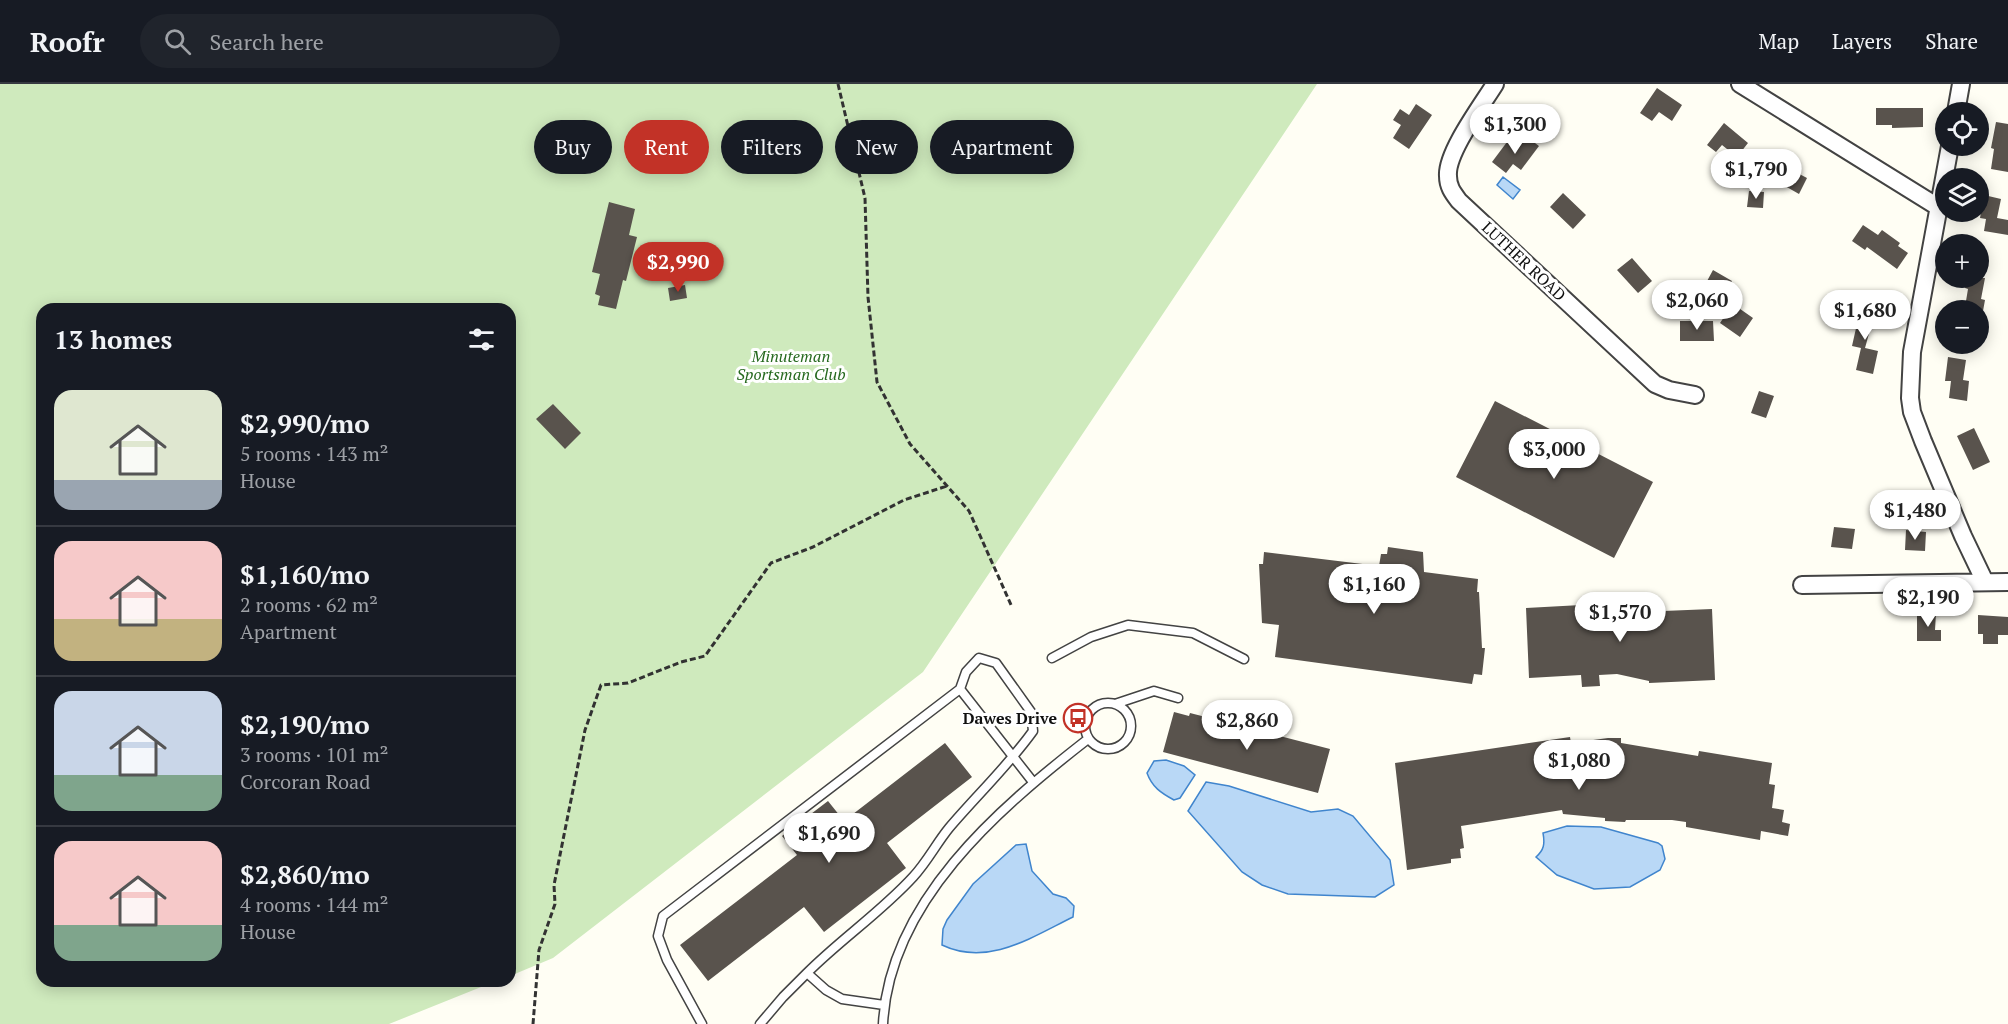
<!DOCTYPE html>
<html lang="en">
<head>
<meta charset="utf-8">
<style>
	:root { --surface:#171b24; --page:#20242c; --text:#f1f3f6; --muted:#9ea1a6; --line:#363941; --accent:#c23227 }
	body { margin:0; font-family:"PT Serif",serif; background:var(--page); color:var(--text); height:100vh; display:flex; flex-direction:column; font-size:22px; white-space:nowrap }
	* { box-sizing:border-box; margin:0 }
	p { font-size:20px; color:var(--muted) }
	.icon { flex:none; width:33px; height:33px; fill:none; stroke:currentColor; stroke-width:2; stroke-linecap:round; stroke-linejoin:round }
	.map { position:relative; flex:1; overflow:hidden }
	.side { position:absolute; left:36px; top:219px; width:480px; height:684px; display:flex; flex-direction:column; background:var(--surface); border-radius:18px; box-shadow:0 3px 15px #0003 }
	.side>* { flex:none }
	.hud { position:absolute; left:534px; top:36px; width:570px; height:54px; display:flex; gap:12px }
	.buttons { position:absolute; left:1935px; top:18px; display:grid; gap:12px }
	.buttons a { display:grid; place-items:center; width:54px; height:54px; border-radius:50%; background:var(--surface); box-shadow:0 3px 15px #0003; font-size:30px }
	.price { position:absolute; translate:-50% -51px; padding:0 14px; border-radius:21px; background:#fff; color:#222; font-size:20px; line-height:39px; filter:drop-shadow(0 2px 3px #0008) }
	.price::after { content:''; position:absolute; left:50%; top:36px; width:18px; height:14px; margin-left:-9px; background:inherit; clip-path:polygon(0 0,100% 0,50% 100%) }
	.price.active { background:var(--accent); color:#fff }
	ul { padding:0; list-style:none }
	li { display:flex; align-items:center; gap:18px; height:150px; padding:0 18px }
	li+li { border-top:2px solid var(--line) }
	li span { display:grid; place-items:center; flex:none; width:168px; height:120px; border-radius:18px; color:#555 }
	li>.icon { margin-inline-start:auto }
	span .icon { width:72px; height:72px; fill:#fffc; stroke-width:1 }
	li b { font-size:26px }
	h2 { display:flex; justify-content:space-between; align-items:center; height:72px; padding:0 18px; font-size:26px }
	.chip { padding:0 21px; border-radius:27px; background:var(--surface); box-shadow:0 3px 15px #0003; font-size:21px; line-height:54px }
	.chip.active { background:var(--accent); color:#fff }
	header { display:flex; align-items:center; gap:36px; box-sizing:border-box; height:84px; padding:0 30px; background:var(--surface); border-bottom:2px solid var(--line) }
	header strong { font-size:28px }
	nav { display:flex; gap:33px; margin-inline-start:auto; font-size:21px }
	.search { width:420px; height:54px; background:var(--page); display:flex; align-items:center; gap:15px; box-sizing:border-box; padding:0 21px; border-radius:33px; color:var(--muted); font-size:22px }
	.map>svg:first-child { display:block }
	.green { fill:#cfeabd }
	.water { fill:#b9d8f6; stroke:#4085cd; stroke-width:1.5 }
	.building { fill:#59534d }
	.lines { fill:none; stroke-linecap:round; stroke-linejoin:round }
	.service-casing { stroke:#434343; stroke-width:11 }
	.minor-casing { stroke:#434343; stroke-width:20 }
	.path { stroke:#323232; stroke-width:3; stroke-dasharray:6 3; stroke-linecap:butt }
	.service { stroke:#fff; stroke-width:8 }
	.minor { stroke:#fff; stroke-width:16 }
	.labels { text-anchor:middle; stroke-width:6; stroke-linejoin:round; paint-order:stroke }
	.street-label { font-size:16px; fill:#101010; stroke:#fff }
	.park-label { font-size:16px; font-style:italic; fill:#26691f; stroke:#fff }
	.poi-label { font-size:16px; font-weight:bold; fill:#101010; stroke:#fff; text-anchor:end }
</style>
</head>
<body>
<header>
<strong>Roofr</strong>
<div class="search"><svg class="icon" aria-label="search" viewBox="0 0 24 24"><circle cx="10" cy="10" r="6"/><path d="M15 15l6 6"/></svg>Search here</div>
<nav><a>Map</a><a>Layers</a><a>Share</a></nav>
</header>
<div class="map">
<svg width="2008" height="940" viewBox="0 0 2008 940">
	<rect width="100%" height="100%" fill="#fffef4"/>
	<path class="green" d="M0,0H1317L923,588L553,874L510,892V225H42V897H496L389,940H0Z"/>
	<path class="water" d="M1503,93L1520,106L1513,115L1497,101Z
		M1166,676L1184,682L1195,691L1180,714L1174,716C1161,709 1152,703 1147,689L1154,677Z
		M1206,698L1229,702L1311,728L1338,725L1353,732L1390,776L1394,801L1375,813L1288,810L1262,801L1242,788L1188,727Z
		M1567,742L1601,743L1658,759L1662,762L1665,775L1660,786L1630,803L1594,805L1557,791L1536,773C1544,766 1545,760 1543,749Z
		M1026,760L1032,787L1053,810L1066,814L1074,822L1073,833C1032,853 988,883 942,861L943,845L947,836L973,800L1016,761Z"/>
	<path class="building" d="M1657,4L1682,21L1672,37L1659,28L1652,37L1640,29Z
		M1416,20L1432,31L1409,65L1393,54L1401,41L1393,36L1400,25L1409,31Z
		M1876,24H1923V43L1892,44V41H1876Z
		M1996,38L2008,40V88L1991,85L1994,65L1991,64Z
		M1724,39L1748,59L1737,73L1722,61L1716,68L1707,61Z
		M1527,53L1539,62L1521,86L1513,80L1506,89L1492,78L1507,58L1517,66Z
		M1786,83L1807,94L1799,110L1778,98Z
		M1749,107L1764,108L1763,124L1747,123Z
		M1563,109L1586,131L1573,145L1550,123Z
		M1984,111L2001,115L1997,134L2008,136V151L1984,147L1986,135L1980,134Z
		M609,118L635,125L629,151L637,153L626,197L623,196L616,225L598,221L600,212L595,210L600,190L592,188Z
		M1863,141L1878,151L1882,146L1900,159L1898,162L1908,169L1897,185L1867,163L1865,166L1852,157Z
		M1632,174L1652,197L1638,209L1617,186Z
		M1713,186L1732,197L1724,210L1706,199Z
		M1967,194H1985L1981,215L1985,216L1983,227L1965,223L1968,205L1965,204Z
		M685,201L687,214L670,217L668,204Z
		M1733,220L1753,234L1740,253L1720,239Z
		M1867,223L1880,235L1870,246L1865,264L1878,267L1873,290L1856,286L1861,264L1852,262L1859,231Z
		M1680,237H1713L1714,257H1680Z
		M1948,273L1966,276L1963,296L1969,297L1967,317L1949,314L1951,297H1945Z
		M1759,307L1774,312L1766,334L1751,329Z
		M1495,317L1653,398L1614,474L1456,393Z
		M553,320L581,349L565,365L536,335Z
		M1974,344L1990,378L1973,386L1957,352Z
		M1834,443L1855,445L1852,465L1831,463Z
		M1906,446L1926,448L1925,467L1905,466Z
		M1388,463L1423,468L1424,488L1478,495L1477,508H1479L1482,564H1485L1482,591L1474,590L1472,600L1275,573L1279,541L1262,539L1259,480H1263L1264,468L1379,482L1381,470H1387Z
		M1640,510L1639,528L1712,525L1715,596L1649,599V597L1617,590L1599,591L1600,602L1582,603L1581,591L1529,594L1526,524L1618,519L1617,516Z
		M1917,529H1936L1935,546H1941V557H1917Z
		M1978,531L2008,533V551H1998V560H1983V550H1978Z
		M1174,628L1189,632L1190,629L1330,665L1318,709L1163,668Z
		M1570,653L1571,659L1608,654H1621V659L1698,672L1699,667L1772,679L1769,700L1775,701L1772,724L1784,726L1782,738L1790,740L1788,752L1761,747L1760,756L1686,743V738L1672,736H1626L1625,738L1605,737V734L1563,730L1562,726L1461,742L1464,764L1460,765L1461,774L1451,775V779L1407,786L1395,679Z
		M945,659L972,693L887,759L906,784L824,848L804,823L708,897L680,861L797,771L782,752L828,717L844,737Z"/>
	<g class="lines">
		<g class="service-casing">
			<path id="service" d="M1052,574L1091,553L1128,541L1193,549L1244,575
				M1085 642a23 23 0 1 1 46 0a23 23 0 1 1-46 0Z
				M1115,620L1154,607L1178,614
				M884,921L842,915L826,906L807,889C841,855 881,828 913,793C927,778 936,760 949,744C977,711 1008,682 1033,647L1031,628L996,579L979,574L966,588L960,605L1033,698
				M702,940L667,876L658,852L663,832L960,605
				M760,940L783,913L807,889
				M883,940C889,818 998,725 1088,655"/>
		</g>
		<g class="minor-casing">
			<path id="minor" d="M1495,0C1482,21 1446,69 1448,92C1448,103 1453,109 1459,117L1655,300L1669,306L1695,311
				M1740,0L1938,123
				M1956,28L1961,0
				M1950,62L1912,268L1910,314L1912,328L1923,357L1963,452L1985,498
				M1802,501L2008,498"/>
		</g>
		<path class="path" d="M838,0L865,114L868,213L877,298L910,360L969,427L1012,523
			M533,940L539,866L555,820L554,801L585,646L601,601L628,599L681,578L705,572L771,479L813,463L904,416L947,402"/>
		<use href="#service" class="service"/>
		<use href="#minor" class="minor"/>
	</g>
	<defs>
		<g id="bus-ring" transform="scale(1.5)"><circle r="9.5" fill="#fff" stroke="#c23227" stroke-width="1.5"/><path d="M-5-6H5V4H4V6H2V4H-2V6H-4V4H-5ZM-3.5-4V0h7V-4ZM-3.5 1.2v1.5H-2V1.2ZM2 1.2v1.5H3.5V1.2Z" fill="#c23227"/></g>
	</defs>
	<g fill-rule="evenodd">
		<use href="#bus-ring" x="1078" y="634"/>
	</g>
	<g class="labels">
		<g class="street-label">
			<text transform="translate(1524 177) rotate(43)" y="6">LUTHER ROAD</text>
		</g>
		<g class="park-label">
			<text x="791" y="278">Minuteman<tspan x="791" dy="18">Sportsman Club</tspan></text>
		</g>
		<g class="poi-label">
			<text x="1057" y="640">Dawes Drive</text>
		</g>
	</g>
</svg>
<div class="buttons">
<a><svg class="icon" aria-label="locate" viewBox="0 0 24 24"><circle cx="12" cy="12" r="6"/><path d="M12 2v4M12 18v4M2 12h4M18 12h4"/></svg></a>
<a><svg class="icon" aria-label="layers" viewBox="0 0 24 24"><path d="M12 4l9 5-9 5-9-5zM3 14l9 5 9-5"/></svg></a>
<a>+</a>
<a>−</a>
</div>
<b class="price" style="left:1515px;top:71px">$1,300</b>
<b class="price" style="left:1756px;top:116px">$1,790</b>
<b class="price active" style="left:678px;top:209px">$2,990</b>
<b class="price" style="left:1697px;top:247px">$2,060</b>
<b class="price" style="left:1865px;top:257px">$1,680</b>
<b class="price" style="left:1554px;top:396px">$3,000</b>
<b class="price" style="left:1915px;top:457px">$1,480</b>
<b class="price" style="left:1374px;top:531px">$1,160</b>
<b class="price" style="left:1928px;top:544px">$2,190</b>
<b class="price" style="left:1620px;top:559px">$1,570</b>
<b class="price" style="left:1247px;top:667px">$2,860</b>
<b class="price" style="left:1579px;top:707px">$1,080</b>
<b class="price" style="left:829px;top:780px">$1,690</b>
<div class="hud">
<a class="chip">Buy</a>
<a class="chip active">Rent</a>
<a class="chip">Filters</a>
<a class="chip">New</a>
<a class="chip">Apartment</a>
</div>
<section class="side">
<h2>13 homes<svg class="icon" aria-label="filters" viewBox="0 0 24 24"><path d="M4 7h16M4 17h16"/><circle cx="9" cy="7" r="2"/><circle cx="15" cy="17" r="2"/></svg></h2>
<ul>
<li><span style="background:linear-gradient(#dfe7d0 75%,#9aa5b1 0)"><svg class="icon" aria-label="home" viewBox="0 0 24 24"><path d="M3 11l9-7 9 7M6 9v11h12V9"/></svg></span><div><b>$2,990/mo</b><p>5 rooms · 143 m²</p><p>House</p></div></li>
<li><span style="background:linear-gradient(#f6c9c9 65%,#c2b280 0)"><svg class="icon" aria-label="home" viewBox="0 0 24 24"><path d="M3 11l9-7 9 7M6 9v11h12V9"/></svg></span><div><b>$1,160/mo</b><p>2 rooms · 62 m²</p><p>Apartment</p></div></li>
<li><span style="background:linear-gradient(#c9d6e8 70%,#7fa58c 0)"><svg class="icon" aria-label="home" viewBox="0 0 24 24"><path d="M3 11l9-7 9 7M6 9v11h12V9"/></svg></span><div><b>$2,190/mo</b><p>3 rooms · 101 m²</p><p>Corcoran Road</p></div></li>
<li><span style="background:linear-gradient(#f6c9c9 70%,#7fa58c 0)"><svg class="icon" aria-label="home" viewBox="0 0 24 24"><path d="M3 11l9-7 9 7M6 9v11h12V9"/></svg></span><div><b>$2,860/mo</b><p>4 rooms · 144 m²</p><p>House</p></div></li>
</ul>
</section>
</div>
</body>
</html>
